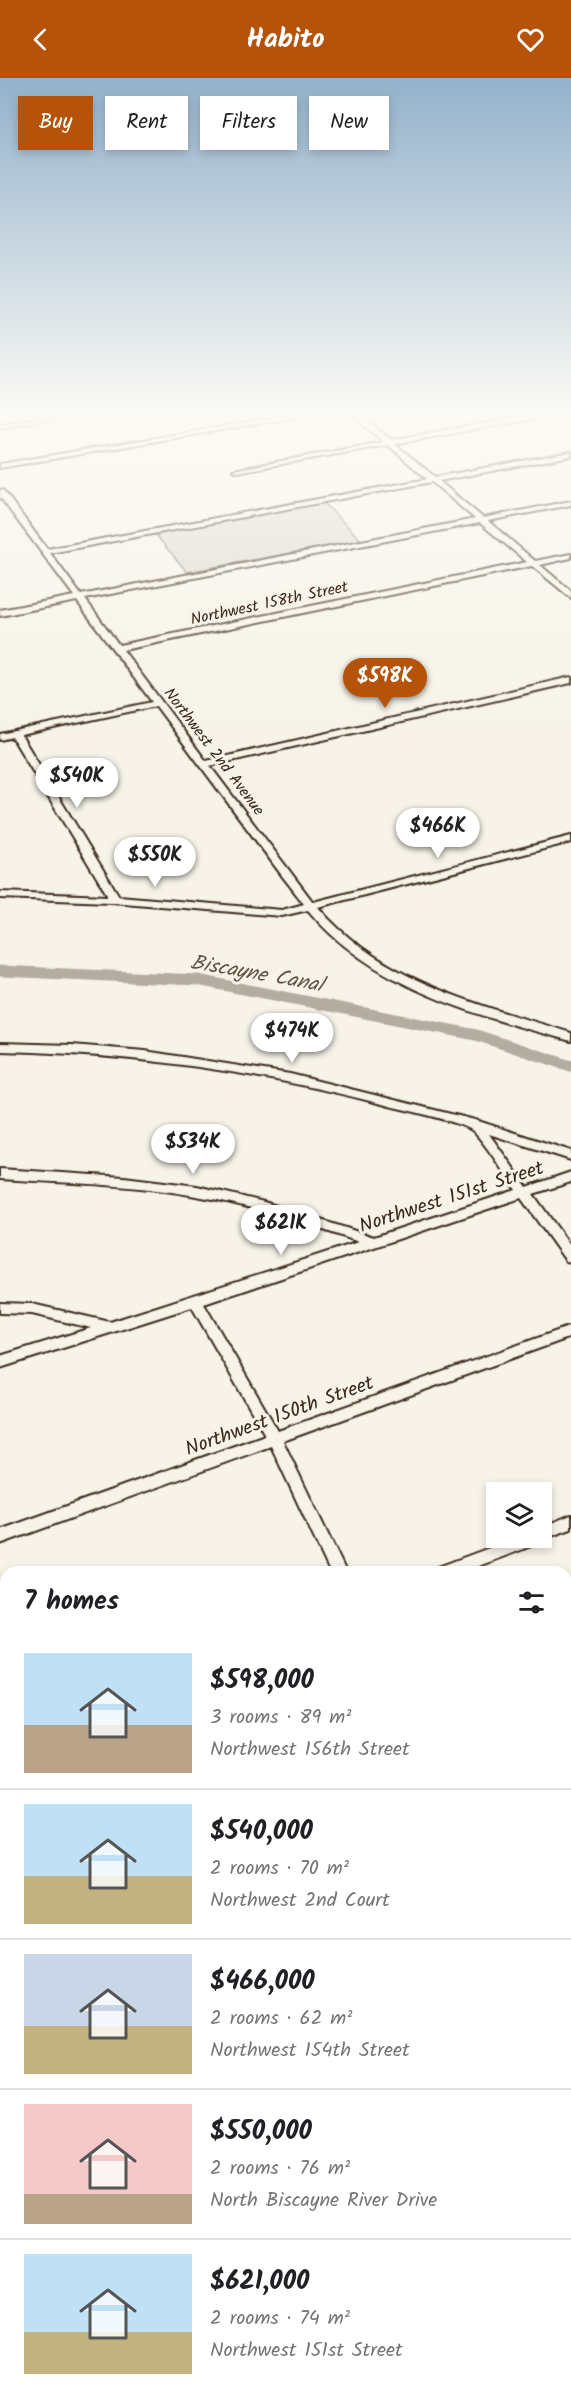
<!DOCTYPE html>
<html lang="en">
<head>
<meta charset="utf-8">
<style>
	:root { --surface:#fff; --page:#f2f2f2; --text:#202124; --muted:#757577; --line:#e0e0e0; --accent:#b45309 }
	body { margin:0; font-family:Kalam,sans-serif; background:var(--page); color:var(--text); height:100vh; display:flex; flex-direction:column; font-size:22px; white-space:nowrap }
	* { box-sizing:border-box; margin:0 }
	p { font-size:20px; color:var(--muted) }
	.icon { flex:none; width:33px; height:33px; fill:none; stroke:currentColor; stroke-width:2; stroke-linecap:round; stroke-linejoin:round }
	.map { position:relative; flex:1; overflow:hidden }
	.drawer { position:absolute; left:0px; top:1488px; width:572px; height:836px; display:flex; flex-direction:column; background:var(--surface); border-radius:18px 18px 0 0; box-shadow:0 3px 9px #0003 }
	.drawer>* { flex:none }
	.guide { position:absolute; left:18px; top:18px; width:536px; height:54px; display:flex; gap:12px }
	.controls { position:absolute; left:486px; top:1404px; display:grid; gap:12px }
	.controls a { display:grid; place-items:center; width:66px; height:66px; border-radius:0px; background:var(--surface); box-shadow:0 3px 9px #0003; font-size:30px }
	.price { position:absolute; translate:-50% -51px; padding:0 14px; border-radius:21px; background:#fff; color:#222; font-size:20px; line-height:39px; filter:drop-shadow(0 2px 3px #0008) }
	.price::after { content:''; position:absolute; left:50%; top:36px; width:18px; height:14px; margin-left:-9px; background:inherit; clip-path:polygon(0 0,100% 0,50% 100%) }
	.price.current { background:var(--accent); color:#fff }
	ul { padding:0; list-style:none }
	li { display:flex; align-items:center; gap:18px; height:150px; padding:0 24px }
	li+li { border-top:2px solid var(--line) }
	li span { display:grid; place-items:center; flex:none; width:168px; height:120px; border-radius:0px; color:#555 }
	li>.icon { margin-inline-start:auto }
	span .icon { width:72px; height:72px; fill:#fffc; stroke-width:1 }
	li b { font-size:26px }
	h2 { display:flex; justify-content:space-between; align-items:center; height:72px; padding:0 24px; font-size:26px }
	.tag { padding:0 21px; border-radius:0px; background:var(--surface); box-shadow:0 3px 9px #0003; font-size:21px; line-height:54px }
	.tag.current { background:var(--accent); color:#fff }
	header { display:flex; justify-content:space-between; align-items:center; height:78px; padding:0 24px; background:var(--accent); color:#fff; font-size:27px; font-weight:700 }
	.map>svg:first-child { display:block }
	.built { fill:#e9e4d9 }
	.green { fill:#dbd6cb; stroke:#8b8074; stroke-width:1.5 }
	.lines { fill:none; stroke-linecap:round; stroke-linejoin:round }
	.canal { stroke:#b4aca0; stroke-width:11 }
	.minor-casing { stroke:#3b2a1e; stroke-width:4 }
	.minor { fill:#f7f3e8; fill-rule:evenodd }
	.labels { text-anchor:middle; stroke-width:6; stroke-linejoin:round; paint-order:stroke }
	.far-street-label { font-size:16px; fill:#3b2a1e; stroke:#f7f3e8 }
	.street-label { font-size:20px; fill:#3b2a1e; stroke:#f7f3e8 }
	.water-label { font-size:21px; font-style:italic; fill:#5f5145; stroke:#f7f3e8 }
</style>
</head>
<body>
<header><svg class="icon" aria-label="back" viewBox="0 0 24 24"><path d="M15 5l-7 7 7 7"/></svg>Habito<svg class="icon" aria-label="heart" viewBox="0 0 24 24"><path d="M12 20l-8-8c-3-5 5-10 8-4 3-6 11-1 8 4z"/></svg></header>
<div class="map">
<svg width="571" height="2323" viewBox="0 0 571 2323">
	<rect width="100%" height="100%" fill="#f7f3e8"/>
	<filter id="ink" filterUnits="userSpaceOnUse"><feTurbulence type="fractalNoise" baseFrequency=".0167" numOctaves="2"/><feDisplacementMap in="SourceGraphic" scale="12" xChannelSelector="R" yChannelSelector="G"/><feConvolveMatrix kernelMatrix="1 2 1 2 8 2 1 2 1" color-interpolation-filters="sRGB"/></filter>
	<g filter="url(#ink)">
		<path class="built" d="M0,2073L6,2096V2223L0,2226Z"/>
		<path class="green" d="M324,425L361,462L187,494L155,456Z"/>
		<g class="lines">
			<path class="canal" d="M0,893L198,902L476,957L571,988"/>
			<g class="minor-casing">
				<path id="minor" d="M83,332H100L0,350V346Z
					M321,332H338L0,390V386Z
					M347,332H355L391,362L558,332H571V334L395,366L435,399L571,374V378L439,403L483,440L571,423V427L488,443L535,483L571,476V480L540,487L571,513V520L532,488L123,572L206,683L571,599V605L210,688L313,824L571,758V764L318,829C381,904 481,927 571,955V963C478,938 371,909 308,832L282,838L111,824L0,820V814L108,818L12,659L0,662V656L152,624L77,523L0,538V532L74,518L0,419V412H3L47,471L427,401L388,367L237,394L233,392L383,364ZM432,404L475,441L81,517L50,475ZM480,445L527,484L119,567L85,521ZM156,628L283,799L304,826L282,832L119,818L21,657Z
					M0,965L72,967L145,973L290,996L475,1042L571,1073V1082L489,1056L527,1109L571,1094V1104L533,1116L571,1169V1184L566,1183L521,1120L204,1226L278,1353L571,1248V1259L283,1363L346,1494H330L271,1368L0,1466V1452L265,1357L192,1229L0,1290V1278L91,1250L32,1236L0,1235V1225L32,1226L110,1244L359,1164C305,1146 252,1127 196,1118C131,1106 65,1105 0,1101V1091L124,1099L197,1108L264,1124L374,1159L516,1112C508,1101 479,1055 470,1051C448,1040 407,1033 382,1026C257,993 130,976 0,973Z
					M571,1437V1451L540,1462L539,1465L463,1494H436L438,1489L516,1460H542V1449Z
					M6,1666V1682L0,1684V1668Z
					M571,1670V1686L566,1688V1672Z
					M6,1920V1940L0,1942V1922Z
					M566,1944L571,1946V1985L566,1987Z
					M0,1976L6,1979V2019L0,2017Z
					M6,2242V2265L0,2267V2245Z
					M78,2318H100L102,2323H80Z"/>
			</g>
			<use href="#minor" class="minor"/>
		</g>
	</g>
	<linearGradient id="sky" x2="0" y2="1"><stop stop-color="#93b1cb"/><stop offset="0.51" stop-color="#fbfaf5"/><stop offset="1" stop-color="#fbfaf5" stop-opacity="0"/></linearGradient>
	<rect width="571" height="657" fill="url(#sky)"/>
	<g class="labels">
		<g class="far-street-label">
			<text transform="translate(269 524) rotate(-12)" y="6">Northwest 158th Street</text>
			<text transform="translate(215 673) rotate(53)" y="6">Northwest 2nd Avenue</text>
		</g>
		<g class="street-label">
			<text transform="translate(451 1118) rotate(-18)" y="7">Northwest 151st Street</text>
			<text transform="translate(279 1337) rotate(-20)" y="7">Northwest 150th Street</text>
		</g>
		<g class="water-label">
			<text transform="translate(257 895) rotate(10)" y="7">Biscayne Canal</text>
		</g>
	</g>
</svg>
<div class="controls">
<a><svg class="icon" aria-label="layers" viewBox="0 0 24 24"><path d="M12 4l9 5-9 5-9-5zM3 14l9 5 9-5"/></svg></a>
</div>
<b class="price current" style="left:385px;top:631px">$598K</b>
<b class="price" style="left:77px;top:731px">$540K</b>
<b class="price" style="left:438px;top:781px">$466K</b>
<b class="price" style="left:155px;top:810px">$550K</b>
<b class="price" style="left:292px;top:986px">$474K</b>
<b class="price" style="left:193px;top:1097px">$534K</b>
<b class="price" style="left:281px;top:1178px">$621K</b>
<div class="guide">
<a class="tag current">Buy</a>
<a class="tag">Rent</a>
<a class="tag">Filters</a>
<a class="tag">New</a>
</div>
<section class="drawer">
<h2>7 homes<svg class="icon" aria-label="filters" viewBox="0 0 24 24"><path d="M4 7h16M4 17h16"/><circle cx="9" cy="7" r="2"/><circle cx="15" cy="17" r="2"/></svg></h2>
<ul>
<li><span style="background:linear-gradient(#bfe0f5 60%,#b9a48a 0)"><svg class="icon" aria-label="home" viewBox="0 0 24 24"><path d="M3 11l9-7 9 7M6 9v11h12V9"/></svg></span><div><b>$598,000</b><p>3 rooms · 89 m²</p><p>Northwest 156th Street</p></div></li>
<li><span style="background:linear-gradient(#bfe0f5 60%,#c2b280 0)"><svg class="icon" aria-label="home" viewBox="0 0 24 24"><path d="M3 11l9-7 9 7M6 9v11h12V9"/></svg></span><div><b>$540,000</b><p>2 rooms · 70 m²</p><p>Northwest 2nd Court</p></div></li>
<li><span style="background:linear-gradient(#c9d6e8 60%,#c2b280 0)"><svg class="icon" aria-label="home" viewBox="0 0 24 24"><path d="M3 11l9-7 9 7M6 9v11h12V9"/></svg></span><div><b>$466,000</b><p>2 rooms · 62 m²</p><p>Northwest 154th Street</p></div></li>
<li><span style="background:linear-gradient(#f6c9c9 75%,#b9a48a 0)"><svg class="icon" aria-label="home" viewBox="0 0 24 24"><path d="M3 11l9-7 9 7M6 9v11h12V9"/></svg></span><div><b>$550,000</b><p>2 rooms · 76 m²</p><p>North Biscayne River Drive</p></div></li>
<li><span style="background:linear-gradient(#bfe0f5 65%,#c2b280 0)"><svg class="icon" aria-label="home" viewBox="0 0 24 24"><path d="M3 11l9-7 9 7M6 9v11h12V9"/></svg></span><div><b>$621,000</b><p>2 rooms · 74 m²</p><p>Northwest 151st Street</p></div></li>
</ul>
</section>
</div>
</body>
</html>
